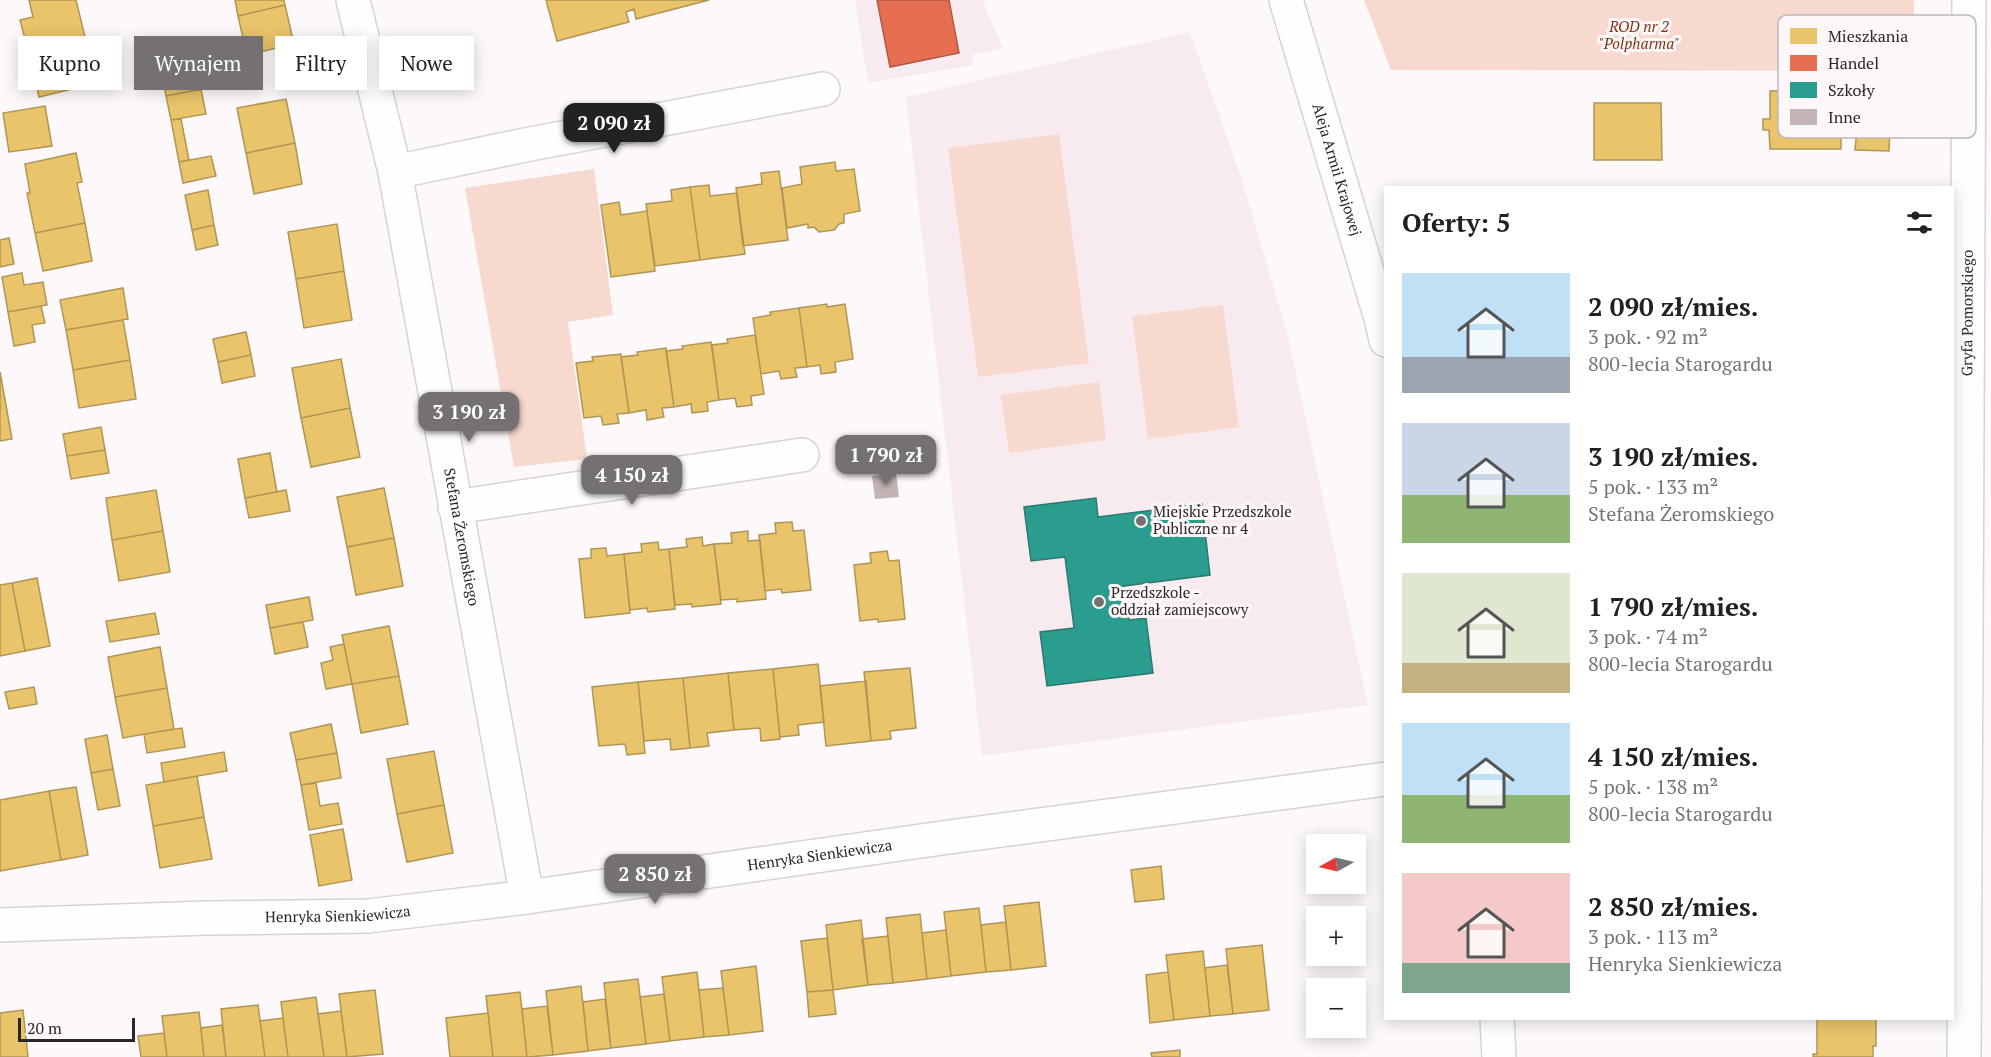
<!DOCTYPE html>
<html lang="pl">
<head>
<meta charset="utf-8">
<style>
	:root { --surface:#fff; --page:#f6f6f6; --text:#202124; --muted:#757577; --accent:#757072 }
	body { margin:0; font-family:"PT Serif",serif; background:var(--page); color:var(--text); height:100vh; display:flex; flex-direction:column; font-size:22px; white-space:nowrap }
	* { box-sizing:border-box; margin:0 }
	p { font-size:20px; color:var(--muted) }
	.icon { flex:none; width:33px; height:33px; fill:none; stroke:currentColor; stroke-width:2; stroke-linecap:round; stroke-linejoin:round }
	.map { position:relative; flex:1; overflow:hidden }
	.sheet { position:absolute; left:1384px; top:186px; width:570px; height:834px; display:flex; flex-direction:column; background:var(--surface); border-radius:0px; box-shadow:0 3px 15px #0003 }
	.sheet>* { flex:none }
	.banner { position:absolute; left:18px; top:36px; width:570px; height:54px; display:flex; gap:12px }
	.needle { width:39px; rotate:262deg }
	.controls { position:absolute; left:1306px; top:834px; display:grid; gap:12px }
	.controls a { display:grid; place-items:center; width:60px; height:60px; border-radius:0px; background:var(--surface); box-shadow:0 3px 15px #0003; font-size:30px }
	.scale { position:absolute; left:18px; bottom:15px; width:117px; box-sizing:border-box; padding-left:6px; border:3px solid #2c2628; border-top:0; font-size:16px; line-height:21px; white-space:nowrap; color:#2c2628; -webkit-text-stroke:4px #fef7f9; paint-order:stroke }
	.price { position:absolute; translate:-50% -51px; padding:0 14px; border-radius:12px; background:var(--accent); color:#fff; font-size:20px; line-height:39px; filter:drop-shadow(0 2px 3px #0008) }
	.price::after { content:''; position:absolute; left:50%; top:36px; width:18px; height:14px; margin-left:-9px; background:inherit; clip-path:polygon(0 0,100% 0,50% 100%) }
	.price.current { background:#222; color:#fff }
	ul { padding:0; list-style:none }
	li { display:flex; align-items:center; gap:18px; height:150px; padding:0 18px }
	li span { display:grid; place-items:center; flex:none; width:168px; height:120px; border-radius:0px; color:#555 }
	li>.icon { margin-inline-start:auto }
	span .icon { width:72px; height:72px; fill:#fffc; stroke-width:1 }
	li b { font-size:26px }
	h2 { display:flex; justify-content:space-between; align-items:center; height:72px; padding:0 18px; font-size:26px }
	.tag { padding:0 21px; border-radius:0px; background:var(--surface); box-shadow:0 3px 15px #0003; font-size:21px; line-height:54px }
	.tag.current { background:var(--accent); color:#fff }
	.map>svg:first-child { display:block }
	.built { fill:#f8ebf0 }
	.green { fill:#f8d9d0 }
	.homes { fill:#e9c46a; stroke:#b09556; stroke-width:1.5 }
	.shops { fill:#e76f51; stroke:#af5945; stroke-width:1.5 }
	.schools { fill:#2a9d8f; stroke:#2b7970; stroke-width:1.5 }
	.building { fill:#c2b3b4 }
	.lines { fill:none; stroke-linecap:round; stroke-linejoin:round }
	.street-casing { stroke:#d8d2d4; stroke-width:36 }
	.secondary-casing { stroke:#d8d2d4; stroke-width:36 }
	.street { stroke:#fffefe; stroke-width:33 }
	.secondary { stroke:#fffefe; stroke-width:33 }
	.poi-dot { fill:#757072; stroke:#fef7f9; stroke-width:2 }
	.labels { text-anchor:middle; stroke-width:6; stroke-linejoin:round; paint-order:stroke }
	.park-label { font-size:15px; font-style:italic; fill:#823212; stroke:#fef7f9 }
	.street-label { font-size:15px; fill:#2c2628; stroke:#fef7f9 }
	.poi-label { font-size:15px; fill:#2c2628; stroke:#fef7f9; text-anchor:start }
	.key { fill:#fef7f9; stroke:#bfb8ba; stroke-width:1.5 }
	.key-label { font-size:16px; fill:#2c2628 }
</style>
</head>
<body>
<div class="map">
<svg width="1991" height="1057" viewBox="0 0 1991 1057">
	<rect width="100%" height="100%" fill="#fdf8fa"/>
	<path class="built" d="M855,0H982L1003,48L972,55L974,65L868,83Z
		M1190,32L1243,183L1288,337L1368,705L982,756L906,97Z"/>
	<path class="green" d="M1364,0H1914V71L1391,70Z
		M1059,134L1089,363L978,377L948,148Z
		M594,169L613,315L568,322L587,459L514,467L465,188Z
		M1223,305L1239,427L1148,439L1132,316Z
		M1099,382L1106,440L1009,453L1001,395Z"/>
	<path class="homes" d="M29,0H76L87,45L30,58L20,20L33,17Z
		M235,0H284L285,5L238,16Z
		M546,0H709L636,19L634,9L626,12L629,22L557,41Z
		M285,5L294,44L247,55L238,16Z
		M87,45L97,83L39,97L30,58Z
		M214,65L218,86L166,96L162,75Z
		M201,89L206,114L171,120L166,96Z
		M1829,90V120L1841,119V149H1770L1769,130H1763V119H1770V91Z
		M286,99L295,143L246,153L237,108Z
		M1594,103H1661L1662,160H1594Z
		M45,106L52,146L9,152L3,113Z
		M181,119L189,160L179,162L171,120Z
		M1857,128L1890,130L1889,151L1855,150Z
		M295,143L302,184L254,194L246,153Z
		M76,153L82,182L77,183L85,223L35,233L27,193H30L25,164Z
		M211,156L216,176L183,183L179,162Z
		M835,162L836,171L854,169L860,211L844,214V223L839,224L834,230L819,232L814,227L808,228V224L787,228L782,188L802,184L800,167Z
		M779,171L788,240L743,246L736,188L762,184L761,173Z
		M709,185L710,196L737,193L745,254L700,260L690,187Z
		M690,187L700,260L655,266L646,204L672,201L671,190Z
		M208,190L214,225L192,230L185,195Z
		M619,202L621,215L647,211L655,271L611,277L601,205Z
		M85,223L92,261L43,271L35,233Z
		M337,224L344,271L296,279L288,232Z
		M214,225L218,245L196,250L192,230Z
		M9,238L14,264L0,267V240Z
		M344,271L352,320L304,328L296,279Z
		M22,273L24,285L43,282L47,305L8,312L2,277Z
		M123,288L128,319L66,330L60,300Z
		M827,304V307L845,304L853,359L835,362L836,372L821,374L820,365L807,367L799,308Z
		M41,306L45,323L32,325L35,342L14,346L8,312Z
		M799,308L807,367L795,368L797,377L781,379L779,371L761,374L753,318L771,315L770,312Z
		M123,320L130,360L73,370L66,330Z
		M246,332L251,355L218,362L213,339Z
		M755,335L764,394L751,396L752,405L737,407L735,398L719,400L712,345L728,343L727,339Z
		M711,342L719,400L707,402L708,411L692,413L691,404L674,407L666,351L683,349L682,346Z
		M666,348L674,407L662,408L664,417L647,420L646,410L629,413L621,357L638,355L637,352Z
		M621,354L629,413L617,414L619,423L603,425L601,416L584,418L576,363L593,361L592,357Z
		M251,355L255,376L222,383L218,362Z
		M341,359L350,408L301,418L292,368Z
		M130,360L136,399L79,408L73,370Z
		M0,372L12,439L0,441Z
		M350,408L360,457L311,467L301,418Z
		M101,427L105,450L67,456L63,434Z
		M105,450L109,473L71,479L67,456Z
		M270,453L277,492L245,498L238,459Z
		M384,488L394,538L347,547L337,497Z
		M156,490L163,531L112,540L106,498Z
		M286,490L290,511L249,518L245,498Z
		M792,522L793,531L804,530L811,590L782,593L781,589L765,591L759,535L776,533L775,523Z
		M163,531L170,572L119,581L112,540Z
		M748,531V541L760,540L766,599L737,602V599L721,600L714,544L732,543L731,533Z
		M702,537L703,546L714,544L721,604L692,607V604L675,605L669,549L687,547L686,539Z
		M394,538L403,586L356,595L347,547Z
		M658,542L659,550L669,549L675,609L648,612L647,608L630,610L624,554L642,552L641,544Z
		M606,548L607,556L624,554L630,613L585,618L579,559L591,558V549Z
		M887,551L889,561L899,560L905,619L878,622V619L860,621L854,565L871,563L870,553Z
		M37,578L50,646L25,651L12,583Z
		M12,583L25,651L0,656V585Z
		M309,597L313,620L270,628L266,605Z
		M155,613L159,634L110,642L106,621Z
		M303,622L308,647L275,654L270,628Z
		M389,626L399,676L352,684L342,635Z
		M344,644L352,684L326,689L321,663L333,660L330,647Z
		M160,647L167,688L115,697L108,657Z
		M818,664L824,722L798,725L799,735L780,737L773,669Z
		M910,668L916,728L890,731L891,739L871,741L864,672Z
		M773,669L780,739L761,741L760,728L734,730L728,673Z
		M728,673L734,730L707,733L709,746L690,748L683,678Z
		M399,676L408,724L361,733L352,684Z
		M683,678L690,748L671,750L670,739L644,741L638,682Z
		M866,681L871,741L826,746L820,686Z
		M638,682L645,753L627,755L625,744L599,746L592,687Z
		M34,687L37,704L9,709L5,692Z
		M167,688L174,729L123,738L115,697Z
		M331,724L337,753L296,760L290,733Z
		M182,728L185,747L147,753L144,734Z
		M107,735L113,769L91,773L85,739Z
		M434,751L444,805L397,814L387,759Z
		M224,752L227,771L164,782L161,763Z
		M337,753L341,778L301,785L296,760Z
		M113,769L120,806L98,810L91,773Z
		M197,776L204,817L153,826L146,785Z
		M316,783L320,806L338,803L342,824L309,830L301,785Z
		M76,787L88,855L61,860L49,791Z
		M49,791L61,860L0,871V800Z
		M444,805L453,853L407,862L397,814Z
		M204,817L212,859L160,868L153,826Z
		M343,829L352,880L319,886L310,835Z
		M1161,866L1164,899L1135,902L1131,870Z
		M1039,902L1046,966L1011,970L1004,906Z
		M979,908L986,972L951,976L944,912Z
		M920,914L927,979L893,983L886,918Z
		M861,920L868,985L833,990L826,925Z
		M1006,922L1011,970L986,972L981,925Z
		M946,930L951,976L927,979L922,933Z
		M888,936L893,983L868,985L862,939Z
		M827,938L833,990L807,992L801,941Z
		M1262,945L1269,1010L1233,1014L1226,949Z
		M1203,951L1210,1016L1174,1020L1166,955Z
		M1227,965L1233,1014L1210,1016L1205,968Z
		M756,966L763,1031L729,1035L721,971Z
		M697,972L704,1037L670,1041L662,977Z
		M1168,972L1174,1020L1150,1023L1146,975Z
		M638,979L646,1044L611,1048L604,983Z
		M581,986L588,1051L553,1055L546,991Z
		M723,988L729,1035L704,1037L699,990Z
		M375,990L383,1054L347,1057L339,994Z
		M833,990L836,1014L809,1017L807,992Z
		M520,992L527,1057H493L486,996Z
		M664,994L670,1041L646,1044L640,997Z
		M316,997L324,1057H288L281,1002Z
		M605,999L611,1048L588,1051L583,1002Z
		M258,1005L265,1057H226L221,1009Z
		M547,1006L553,1055L527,1057L522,1009Z
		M23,1010L28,1057H0V1013Z
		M341,1011L347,1057H324L318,1014Z
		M199,1012L204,1057H167L162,1016Z
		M488,1013L493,1057H450L446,1018Z
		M283,1018L288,1057H265L260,1021Z
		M1817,1018H1876V1046H1873V1057H1813V1054H1817Z
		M222,1025L226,1057H204L201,1028Z
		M164,1033L167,1057H141L138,1036Z
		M1180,1050V1057H1152L1151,1053Z"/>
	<path class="shops" d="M877,0H949L959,53L890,67Z"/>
	<path class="schools" d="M1096,498L1098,517L1202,504L1210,575L1124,586L1129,620L1146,618L1153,673L1047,686L1040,632L1074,628L1065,557L1031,561L1024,507Z"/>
	<path class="building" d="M896,473L899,497L875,499L872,476Z"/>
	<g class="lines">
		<g class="street-casing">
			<g id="street">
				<path id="s1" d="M353,0L395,172L527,897"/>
				<path d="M395,172L525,145L823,89"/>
				<path d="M455,507L802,455"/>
				<path id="s2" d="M0,925L207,918L368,916L527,897L949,837L1386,779"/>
				<path id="s3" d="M1964,1057L1969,0"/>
			</g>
		</g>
		<g class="secondary-casing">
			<g id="secondary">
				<path id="s4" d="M1286,0L1381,318L1386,340"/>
				<path d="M1497,1018L1499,1057"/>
			</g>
		</g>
		<use href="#street" class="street"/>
		<use href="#secondary" class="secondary"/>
	</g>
	<g class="poi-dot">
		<circle cx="1141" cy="521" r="6"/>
		<circle cx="1099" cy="602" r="6"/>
	</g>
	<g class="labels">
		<g class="park-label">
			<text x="1639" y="32">ROD nr 2<tspan x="1639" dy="17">"Polpharma"</tspan></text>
		</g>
		<g class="street-label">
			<text dy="5" stroke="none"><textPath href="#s4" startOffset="177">Aleja Armii Krajowej</textPath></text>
			<text dy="5" stroke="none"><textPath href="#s3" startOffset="744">Gryfa Pomorskiego</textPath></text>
			<text dy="5" stroke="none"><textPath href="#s1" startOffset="548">Stefana Żeromskiego</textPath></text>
			<text dy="5" stroke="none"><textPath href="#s2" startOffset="824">Henryka Sienkiewicza</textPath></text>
			<text dy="5" stroke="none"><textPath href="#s2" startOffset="338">Henryka Sienkiewicza</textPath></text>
		</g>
		<g class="poi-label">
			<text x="1153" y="517">Miejskie Przedszkole<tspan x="1153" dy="17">Publiczne nr 4</tspan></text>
			<text x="1111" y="598">Przedszkole -<tspan x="1111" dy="17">oddział zamiejscowy</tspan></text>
		</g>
	</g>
	<rect x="1778" y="15" width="198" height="123" rx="9" class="key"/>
	<rect x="1790" y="28" width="27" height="16" fill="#e9c46a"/>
	<rect x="1790" y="55" width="27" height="16" fill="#e76f51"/>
	<rect x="1790" y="82" width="27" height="16" fill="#2a9d8f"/>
	<rect x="1790" y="109" width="27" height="16" fill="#c2b3b4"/>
	<g class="key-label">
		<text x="1828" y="42">Mieszkania</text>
		<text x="1828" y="69">Handel</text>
		<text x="1828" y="96">Szkoły</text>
		<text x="1828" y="123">Inne</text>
	</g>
</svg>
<div class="controls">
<a><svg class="needle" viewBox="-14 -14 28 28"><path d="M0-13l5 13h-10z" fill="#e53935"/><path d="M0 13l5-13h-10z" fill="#757577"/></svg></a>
<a>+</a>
<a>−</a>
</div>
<div class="scale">20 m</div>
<b class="price current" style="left:614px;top:154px">2 090 zł</b>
<b class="price" style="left:469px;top:443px">3 190 zł</b>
<b class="price" style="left:886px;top:486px">1 790 zł</b>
<b class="price" style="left:632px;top:506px">4 150 zł</b>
<b class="price" style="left:655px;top:905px">2 850 zł</b>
<div class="banner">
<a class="tag">Kupno</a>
<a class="tag current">Wynajem</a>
<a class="tag">Filtry</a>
<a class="tag">Nowe</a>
</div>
<section class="sheet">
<h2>Oferty: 5<svg class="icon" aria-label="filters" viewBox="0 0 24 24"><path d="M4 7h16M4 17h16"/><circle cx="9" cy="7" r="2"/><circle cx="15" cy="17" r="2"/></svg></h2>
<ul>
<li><span style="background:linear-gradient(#bfe0f5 70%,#9aa5b1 0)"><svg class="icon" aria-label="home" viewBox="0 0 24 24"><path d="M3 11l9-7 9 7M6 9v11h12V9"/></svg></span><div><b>2 090 zł/mies.</b><p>3 pok. · 92 m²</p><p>800-lecia Starogardu</p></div></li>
<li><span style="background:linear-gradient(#c9d6e8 60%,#8fb573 0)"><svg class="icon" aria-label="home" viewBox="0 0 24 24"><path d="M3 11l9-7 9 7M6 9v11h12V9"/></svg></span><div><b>3 190 zł/mies.</b><p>5 pok. · 133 m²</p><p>Stefana Żeromskiego</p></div></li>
<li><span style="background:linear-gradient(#dfe7d0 75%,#c2b280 0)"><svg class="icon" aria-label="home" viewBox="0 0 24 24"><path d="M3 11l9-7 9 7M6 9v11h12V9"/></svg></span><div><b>1 790 zł/mies.</b><p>3 pok. · 74 m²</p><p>800-lecia Starogardu</p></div></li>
<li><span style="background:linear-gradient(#bfe0f5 60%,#8fb573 0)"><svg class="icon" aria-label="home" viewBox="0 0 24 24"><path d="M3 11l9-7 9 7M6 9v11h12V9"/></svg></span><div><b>4 150 zł/mies.</b><p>5 pok. · 138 m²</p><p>800-lecia Starogardu</p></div></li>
<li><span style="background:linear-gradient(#f6c9c9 75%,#7fa58c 0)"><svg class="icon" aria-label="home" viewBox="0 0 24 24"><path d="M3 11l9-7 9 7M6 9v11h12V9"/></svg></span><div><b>2 850 zł/mies.</b><p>3 pok. · 113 m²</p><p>Henryka Sienkiewicza</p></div></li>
</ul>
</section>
</div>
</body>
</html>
